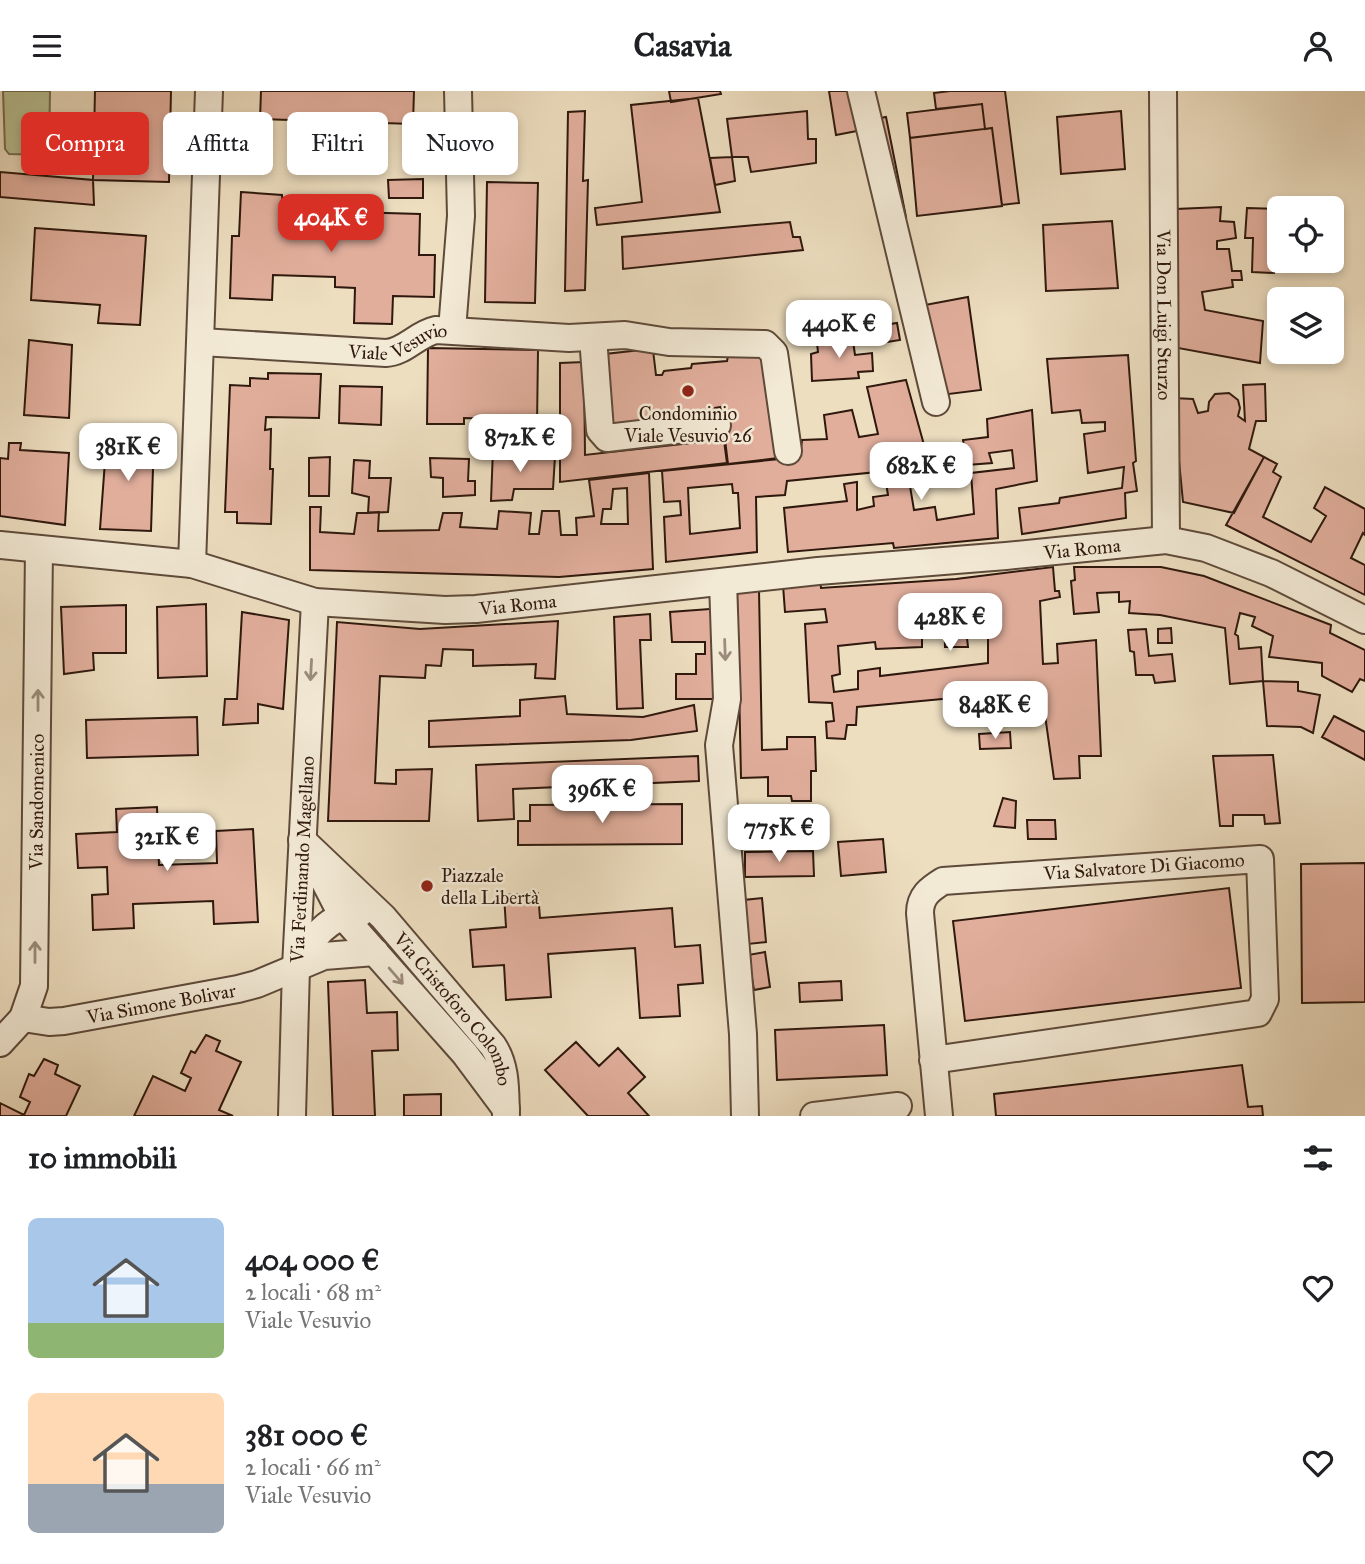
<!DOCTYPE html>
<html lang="it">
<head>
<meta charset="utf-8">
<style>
	:root { --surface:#fff; --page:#f2f2f2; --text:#202124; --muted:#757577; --accent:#d93025 }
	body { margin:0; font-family:"IM FELL Great Primer",serif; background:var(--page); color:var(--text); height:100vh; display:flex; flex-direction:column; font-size:26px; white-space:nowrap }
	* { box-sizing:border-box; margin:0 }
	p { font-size:23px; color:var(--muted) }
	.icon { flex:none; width:38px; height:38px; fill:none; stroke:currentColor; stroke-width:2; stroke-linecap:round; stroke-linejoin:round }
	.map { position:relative; height:1025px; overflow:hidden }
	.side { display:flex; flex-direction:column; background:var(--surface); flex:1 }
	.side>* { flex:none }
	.top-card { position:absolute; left:21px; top:21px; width:700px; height:63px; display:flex; gap:14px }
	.controls { position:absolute; left:1267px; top:105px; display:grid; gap:14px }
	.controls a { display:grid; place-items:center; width:77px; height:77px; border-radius:10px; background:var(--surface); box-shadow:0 4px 10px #0003; font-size:35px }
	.price { position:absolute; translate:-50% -60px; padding:0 16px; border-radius:14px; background:#fff; color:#222; font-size:23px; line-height:46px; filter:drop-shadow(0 2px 4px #0008) }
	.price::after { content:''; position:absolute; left:50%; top:42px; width:21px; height:16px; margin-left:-10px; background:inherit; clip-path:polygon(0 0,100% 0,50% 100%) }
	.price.current { background:var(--accent); color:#fff }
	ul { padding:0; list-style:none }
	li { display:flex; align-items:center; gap:21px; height:175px; padding:0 28px }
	li span { display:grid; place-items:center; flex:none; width:196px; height:140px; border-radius:10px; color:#555 }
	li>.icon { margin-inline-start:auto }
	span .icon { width:84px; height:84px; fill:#fffc; stroke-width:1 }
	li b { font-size:30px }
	h2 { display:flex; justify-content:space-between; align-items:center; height:84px; padding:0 28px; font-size:30px }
	.tag { padding:0 24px; border-radius:10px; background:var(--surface); box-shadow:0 4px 10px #0003; font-size:24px; line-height:63px }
	.tag.current { background:var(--accent); color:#fff }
	header { display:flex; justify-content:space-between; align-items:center; height:91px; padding:0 28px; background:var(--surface); font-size:32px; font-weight:700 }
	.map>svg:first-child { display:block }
	.green { fill:#b9c192; stroke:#746c50; stroke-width:2 }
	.building { fill:#e1ae9c; stroke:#2f180d; stroke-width:2; fill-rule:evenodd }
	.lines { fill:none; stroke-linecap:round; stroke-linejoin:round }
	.minor-casing { stroke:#5e4a3a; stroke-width:30 }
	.minor { stroke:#f3ead6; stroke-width:26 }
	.oneway { stroke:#9b8c7c }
	.poi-dot { fill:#8f2418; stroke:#f3ead6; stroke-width:2.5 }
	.labels { text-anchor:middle; stroke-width:5; stroke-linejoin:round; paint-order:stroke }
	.street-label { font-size:19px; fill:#2f180d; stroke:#f3ead6 }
	.poi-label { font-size:19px; fill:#2f180d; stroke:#f3ead6 }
</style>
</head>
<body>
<header><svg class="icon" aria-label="menu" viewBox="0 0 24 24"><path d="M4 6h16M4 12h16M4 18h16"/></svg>Casavia<svg class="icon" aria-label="person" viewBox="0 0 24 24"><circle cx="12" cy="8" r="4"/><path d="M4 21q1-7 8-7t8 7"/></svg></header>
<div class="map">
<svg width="1365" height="1025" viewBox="0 0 1365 1025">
	<rect width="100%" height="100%" fill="#eddec0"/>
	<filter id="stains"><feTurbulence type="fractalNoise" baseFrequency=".00286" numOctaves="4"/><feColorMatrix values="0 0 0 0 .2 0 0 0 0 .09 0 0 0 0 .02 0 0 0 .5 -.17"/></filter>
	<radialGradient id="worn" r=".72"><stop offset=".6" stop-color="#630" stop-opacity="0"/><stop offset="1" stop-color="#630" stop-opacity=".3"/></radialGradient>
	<path class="green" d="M3,0H50L49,61L47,64L9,63L5,58Z"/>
	<path class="building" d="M95,0H171L169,91L93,89Z
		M261,0H414L413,33L260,28Z
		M669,0H720L721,3L671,11Z
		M829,0H850L857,40L836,44Z
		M950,0H1005L1019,112L1002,114L992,37L985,38L982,13L936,18L934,2Z
		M698,7L720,121L597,134L595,117L642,111L631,14Z
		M982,13L985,38L910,47L907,22Z
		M585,20L583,90L588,89L585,199L565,200L568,21Z
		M807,20L808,48H816V72L751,81L748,66H732L727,28Z
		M1121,20L1125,78L1061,83L1057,26Z
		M886,26L906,126H894L875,28Z
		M992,37L1002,115L917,125L910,47Z
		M732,66L735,90L715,94L710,67Z
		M0,81L93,89L94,114L0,106Z
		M423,88V107H389L388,89Z
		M487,91L538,92L535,212L485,211Z
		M241,101L282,104L283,119L420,123L419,164H435L434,206L393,205L392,233L354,232L355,197L335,196V186L273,184L272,209L230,207L232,145H239Z
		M1221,116L1220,130L1234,131L1236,147L1217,150V158H1229L1232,180H1241L1242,189H1232L1233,196L1202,201L1205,219L1263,230L1260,272L1178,257L1176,118Z
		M1247,117L1277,118L1274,182L1252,181L1253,147H1245Z
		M1112,130L1118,197L1046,200L1043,134Z
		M790,131L793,146H800L803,159L623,178L622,146Z
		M35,137L146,145L140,234L98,232L100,214L31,209Z
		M968,206L981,299L941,304L925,214Z
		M897,232L900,249L874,253L871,236Z
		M852,243L855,264L872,262L873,280L858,281L859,287L812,290L811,263L818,261L817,252Z
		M29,249L72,254L69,327L24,324Z
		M428,257L538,259L537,335H497L498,328L464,327V333H427Z
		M650,258L653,259L656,284H662L664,280L691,277L692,273L727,270L728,265L763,262L778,367L728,373L721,316L715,317L714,321L688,324L687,327L610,335L605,263Z
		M1128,264L1136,370L1133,372L1137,400L1125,402L1126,427L1022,443L1019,417L1059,412L1060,407L1122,397L1124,376L1088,382L1084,343L1105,340V331L1082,332L1080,319L1052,322L1047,268Z
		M584,271L585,364L708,350L707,343L723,342L727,372L560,391V272Z
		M268,282L321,283L319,327L266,326L265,339L271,338L270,378H273L271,433L237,432V421H225L230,294L250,295V287L268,288Z
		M906,289L926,361L885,372L887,380L787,390L785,404L756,406L757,461L666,471L664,426L681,424L680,410L664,411L662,380L800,366L802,349L827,348L824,324L852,319L859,346L878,343L867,296ZM732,393L733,402H738L740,437L690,443L688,397Z
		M1265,293L1266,330H1256L1249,358L1264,366L1234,422L1183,411L1173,307L1193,308L1198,322L1208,320L1209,311L1215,303L1229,302L1238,309L1240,317L1238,325L1245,330L1243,294Z
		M340,295L382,296L381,334L339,332Z
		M1032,319L1037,390L996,398L998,447L894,457L893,452L788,461L784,417L847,410L844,393L857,391V419L874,415L873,406L888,404L886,392L909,389L914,419L935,416L937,429L974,423L971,382L1014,377L1012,359L989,362L992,372L967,374L963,349L988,346L987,328Z
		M107,343L154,346L151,440L100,438Z
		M9,352H21L20,359L69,362L65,434L0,425V367L8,368Z
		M493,358L513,359V366L555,365L553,398H514L512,409L491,410Z
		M330,366L329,405H309V367Z
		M1264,366L1277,373L1273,381L1281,386L1263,426L1311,451L1326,425L1314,417L1325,396L1365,418V444L1363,442L1351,467L1365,474V504L1226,434Z
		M430,367L469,368L468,390H475V404L443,406V387L431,386Z
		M354,369L370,370L369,387H391L388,421L368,422L369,406L352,402Z
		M649,382L653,478L559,486L310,479V416H321L320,441L354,443L357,422L379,421L378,440L439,439L443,422H462L460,436L497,438L499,420L531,422L529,443H539L542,420H559L561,444H577L576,427L594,425L589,389ZM627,397L628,433H601L603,418H611L613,398Z
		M1053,476L1055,500H1059L1060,506L1040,510L1043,573L1058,572L1057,553L1096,549L1101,665H1079L1080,687L1054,688L1045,624L1019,625L1017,601L857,616L856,634H847L845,648L827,647L826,631L834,630L832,612L809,611L805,533L827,531L825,518L785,521L783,494L820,488L821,497L956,488ZM944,516L945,556H968L966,538L988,535V572L880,585V577L858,580V598L834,601L832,585L840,583L838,555L875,551L876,558L922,556V518Z
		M1074,476H1161L1204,485L1331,534L1330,542L1365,559V590L1360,588L1352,601L1322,585V572L1269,566L1273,545L1252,535L1255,526L1240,522L1235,543L1238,545L1239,558L1261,556L1263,590L1230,593L1225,537L1160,524L1129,522L1130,510L1119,511V501L1097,502L1099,521L1074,523L1071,490L1075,489Z
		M759,499L762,659L787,658V646H815L816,680H811V710H792L791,705H768V686L741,687L737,500Z
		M206,513L207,585L158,587L157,516Z
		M126,514V562H93L94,579L64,583L61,516Z
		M723,517V608H676V583H696V563H705V551H672L670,521Z
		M242,521L289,529L283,618L258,613V632L223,634L225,608H237Z
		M650,523L651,549H640L643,617L617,618L614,526Z
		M558,530L555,588L535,587L536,573L473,575V559L443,558L441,575L426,574L425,587L380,585L375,692L396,693V679L432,678L429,730H328L337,531L420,538Z
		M1171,537L1172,552H1158V538Z
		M1146,538L1149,565L1172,563L1175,590L1155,592L1153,584H1136L1134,561L1130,560L1128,539Z
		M1263,590L1298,591V600L1320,604L1313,642L1301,636L1267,635Z
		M565,605L567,623L643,626L694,614L697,640L631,649L429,656V630L520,625V609Z
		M1334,625L1365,641V669L1322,646Z
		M197,626L198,664L87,667L86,629Z
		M1010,641L1011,657L980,658L979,643Z
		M1273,664L1280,732L1265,733L1264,724H1233V735H1220L1213,665Z
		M698,665L699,690L513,698L514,728L478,730L476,674Z
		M1003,707L1016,710L1015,737L994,735Z
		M682,713V753L518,754V730H530V714Z
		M157,716L159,774L217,772L216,740L253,738L258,831L214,833L213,810L133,813L134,837L93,839L92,804L108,803L107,776L78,777L76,743L117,741L116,718Z
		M1027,729H1055L1056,748H1028Z
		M883,748L886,781L841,785L838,751Z
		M813,760L814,785L745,786V761Z
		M1365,772V911L1302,912L1301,773Z
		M1229,797L1241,897L965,930L953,830Z
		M538,802L540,827L672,817L675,856L700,854L703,892L678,894L680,925L640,927L635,857L548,863L551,906L506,909L504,874L473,876L470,839L506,836L504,804Z
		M762,807L766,851L748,853L744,809Z
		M765,861L770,896L754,899L748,864Z
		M365,889L367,922L397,921L398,959L372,960L375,1025H333L328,891Z
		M841,890L842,909L800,911L799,892Z
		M884,934L887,984L777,989L775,939Z
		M206,944L220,950L216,960L241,971L219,1019L233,1025H134L153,985L185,1000L191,987L181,982L191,960L195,962Z
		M576,951L599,975L618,957L645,986L628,1002L649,1025H588L545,979Z
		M44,968L58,974L55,983L80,995L66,1025H0V1012L24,1024L30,1011L20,1006L29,983L34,985Z
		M1242,974L1248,1016L1262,1015L1263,1025H996L994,1003Z
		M441,1003V1025H404V1004Z"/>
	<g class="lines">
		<g class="minor-casing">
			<g id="minor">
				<path d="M861,0L936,311"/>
				<path id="s1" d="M1163,0L1166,449"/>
				<path d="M452,239L461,125L458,0"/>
				<path d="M593,246L600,339L607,347L717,334"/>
				<path id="s2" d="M201,251L386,262C405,261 417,243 436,239L569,247L625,244L669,251L765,253L774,262L788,360"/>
				<path id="s3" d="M0,454L192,473L315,511L445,519L476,518L818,480L1006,465L1166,449L1206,457L1271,482L1365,529"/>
				<path d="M192,473L209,0"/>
				<path d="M723,491L727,608L719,654L743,943L745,1025"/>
				<path id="s4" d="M302,749L383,826L493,955C507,976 505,1001 506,1025"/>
				<path d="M313,768L342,824L465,963L506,1018"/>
				<path d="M296,874C311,849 328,823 360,822"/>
				<path id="s5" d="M23,927L49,931L64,930L238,898L257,893L324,865L375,861"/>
				<path id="s6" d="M0,952L23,927L34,895L39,458"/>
				<path d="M933,969L1258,922L1265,908L1260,768L943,790C930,798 920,805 920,822L939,1025"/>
				<path id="s7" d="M292,1025L296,876L315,511"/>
				<path d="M814,1025L898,1015"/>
			</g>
		</g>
		<use href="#minor" class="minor"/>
	</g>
	<defs><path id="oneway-shaft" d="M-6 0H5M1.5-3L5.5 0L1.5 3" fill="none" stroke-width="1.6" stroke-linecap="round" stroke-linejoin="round" transform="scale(1.75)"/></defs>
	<g class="oneway">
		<use href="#oneway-shaft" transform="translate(725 559) rotate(88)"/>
		<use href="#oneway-shaft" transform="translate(311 579) rotate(93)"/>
		<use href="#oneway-shaft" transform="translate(38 609) rotate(-90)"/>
		<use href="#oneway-shaft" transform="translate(35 861) rotate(-90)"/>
		<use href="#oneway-shaft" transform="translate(396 885) rotate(49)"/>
	</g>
	<g class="poi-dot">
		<circle cx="688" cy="300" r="7"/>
		<circle cx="427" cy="795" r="7"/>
	</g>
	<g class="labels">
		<g class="street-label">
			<text dy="7" stroke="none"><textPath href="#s1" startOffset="224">Via Don Luigi Sturzo</textPath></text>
			<text dy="7" stroke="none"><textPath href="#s2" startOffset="200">Viale Vesuvio</textPath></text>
			<text dy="7" stroke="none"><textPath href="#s3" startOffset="1092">Via Roma</textPath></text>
			<text dy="7" stroke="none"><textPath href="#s3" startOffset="525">Via Roma</textPath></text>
			<text dy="7" stroke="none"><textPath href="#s6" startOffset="252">Via Sandomenico</textPath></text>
			<text dy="7" stroke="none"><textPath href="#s7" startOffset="257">Via Ferdinando Magellano</textPath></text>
			<text transform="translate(1144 775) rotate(-4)" y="7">Via Salvatore Di Giacomo</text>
			<text dy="7" stroke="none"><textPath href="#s5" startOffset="140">Via Simone Bolivar</textPath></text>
			<text dy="7" stroke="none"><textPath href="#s4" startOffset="229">Via Cristoforo Colombo</textPath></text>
		</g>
		<g class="poi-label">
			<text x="688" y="329">Condominio<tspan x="688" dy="22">Viale Vesuvio 26</tspan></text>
			<text x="441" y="791" text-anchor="start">Piazzale<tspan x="441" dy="22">della Libertà</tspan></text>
		</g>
	</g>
	<rect width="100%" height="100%" filter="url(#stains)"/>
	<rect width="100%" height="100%" fill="url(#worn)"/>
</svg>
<div class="controls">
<a><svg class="icon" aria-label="locate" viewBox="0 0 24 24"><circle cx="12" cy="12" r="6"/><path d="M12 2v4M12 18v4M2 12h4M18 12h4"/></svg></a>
<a><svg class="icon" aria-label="layers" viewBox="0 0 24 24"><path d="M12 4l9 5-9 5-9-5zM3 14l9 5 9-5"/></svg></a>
</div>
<b class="price current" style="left:331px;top:163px">404K €</b>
<b class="price" style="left:839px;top:269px">440K €</b>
<b class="price" style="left:520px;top:383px">872K €</b>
<b class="price" style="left:128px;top:392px">381K €</b>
<b class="price" style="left:921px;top:411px">682K €</b>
<b class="price" style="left:950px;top:562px">428K €</b>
<b class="price" style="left:995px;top:650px">848K €</b>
<b class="price" style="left:602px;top:734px">396K €</b>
<b class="price" style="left:779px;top:773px">775K €</b>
<b class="price" style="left:167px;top:782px">321K €</b>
<div class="top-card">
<a class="tag current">Compra</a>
<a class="tag">Affitta</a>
<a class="tag">Filtri</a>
<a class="tag">Nuovo</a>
</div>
</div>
<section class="side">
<h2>10 immobili<svg class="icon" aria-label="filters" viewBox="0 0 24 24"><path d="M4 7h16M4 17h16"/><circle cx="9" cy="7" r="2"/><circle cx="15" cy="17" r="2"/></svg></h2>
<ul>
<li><span style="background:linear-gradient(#a9c7e8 75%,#8fb573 0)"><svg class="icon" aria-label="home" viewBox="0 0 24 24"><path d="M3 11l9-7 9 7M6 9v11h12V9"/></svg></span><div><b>404 000 €</b><p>2 locali · 68 m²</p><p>Viale Vesuvio</p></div><svg class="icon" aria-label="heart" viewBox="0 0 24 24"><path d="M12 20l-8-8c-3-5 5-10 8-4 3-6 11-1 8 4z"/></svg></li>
<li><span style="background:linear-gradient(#ffd9b3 65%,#9aa5b1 0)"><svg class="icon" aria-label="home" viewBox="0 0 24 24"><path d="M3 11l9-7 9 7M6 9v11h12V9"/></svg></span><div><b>381 000 €</b><p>2 locali · 66 m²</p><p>Viale Vesuvio</p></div><svg class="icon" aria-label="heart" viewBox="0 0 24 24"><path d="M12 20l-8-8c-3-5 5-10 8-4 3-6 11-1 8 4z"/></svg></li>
</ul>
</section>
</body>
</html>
